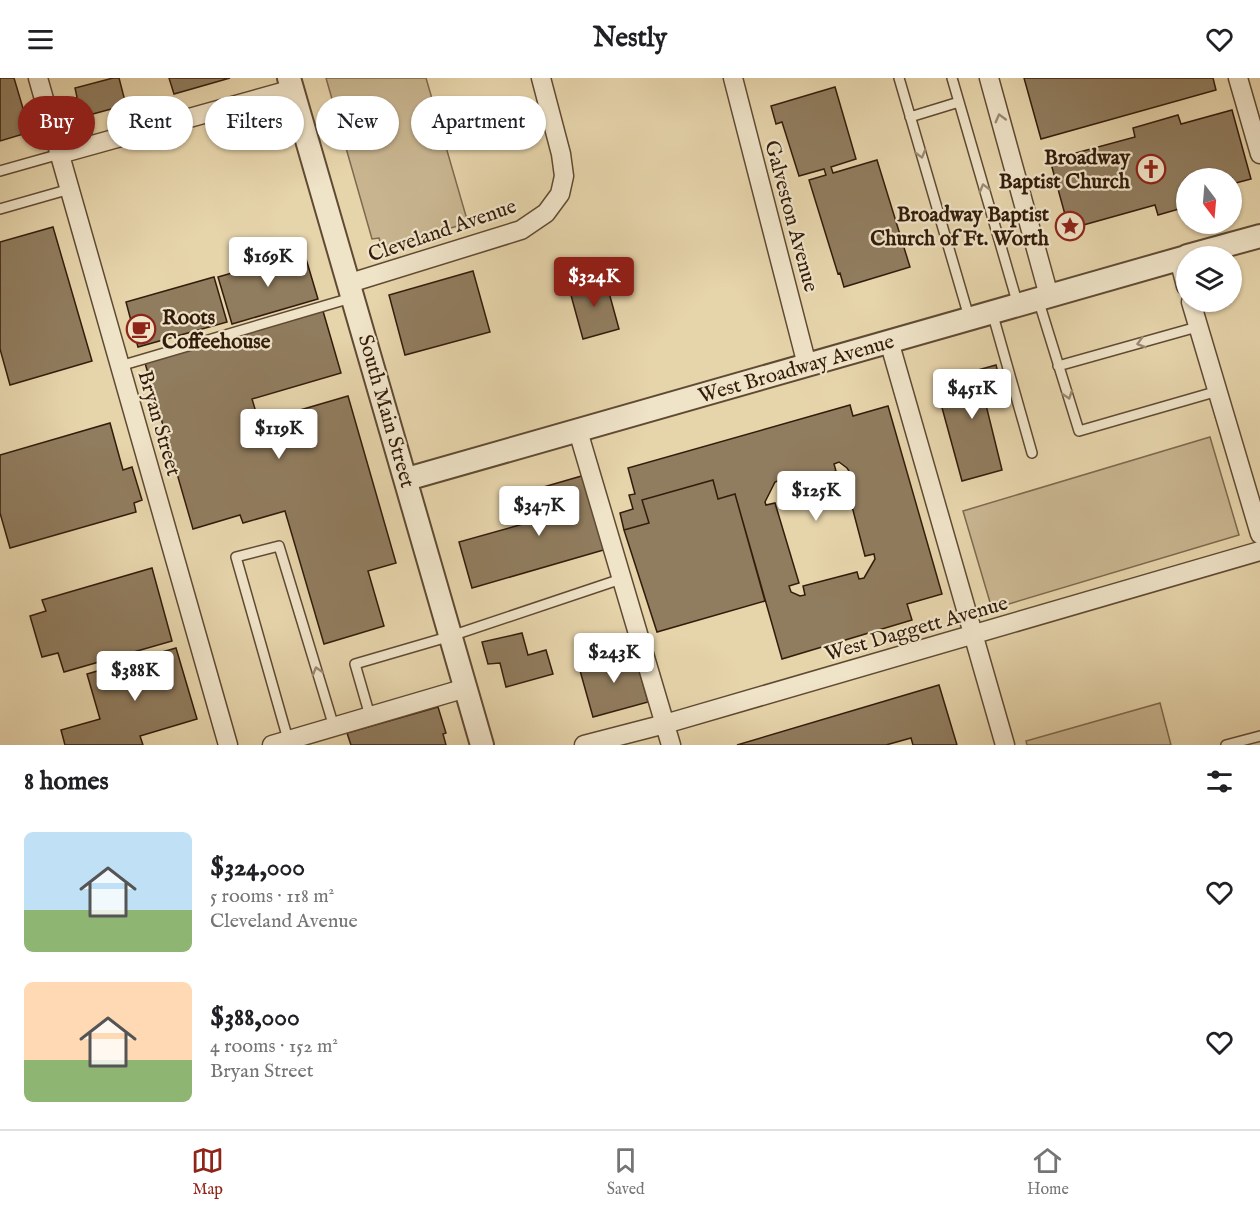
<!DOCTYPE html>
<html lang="en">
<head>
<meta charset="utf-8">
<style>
	:root { --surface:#fff; --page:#f2f2f2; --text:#202124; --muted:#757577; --line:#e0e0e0; --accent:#8f2418 }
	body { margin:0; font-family:"IM FELL English",serif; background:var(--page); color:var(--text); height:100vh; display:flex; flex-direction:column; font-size:22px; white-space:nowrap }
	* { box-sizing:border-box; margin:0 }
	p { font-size:20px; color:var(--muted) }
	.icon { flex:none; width:33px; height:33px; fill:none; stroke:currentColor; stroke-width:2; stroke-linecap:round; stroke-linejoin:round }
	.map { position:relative; height:667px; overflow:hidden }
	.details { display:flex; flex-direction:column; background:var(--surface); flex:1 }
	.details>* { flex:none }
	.hud { position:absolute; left:18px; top:18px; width:600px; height:54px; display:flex; gap:12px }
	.needle { width:39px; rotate:164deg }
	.controls { position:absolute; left:1176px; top:90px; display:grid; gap:12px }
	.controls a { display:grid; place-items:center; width:66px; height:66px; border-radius:50%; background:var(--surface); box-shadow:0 2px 4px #0004; font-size:30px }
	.price { position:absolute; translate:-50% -51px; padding:0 14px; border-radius:6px; background:#fff; color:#222; font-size:20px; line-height:39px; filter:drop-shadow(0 2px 3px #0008) }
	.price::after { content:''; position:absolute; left:50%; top:36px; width:18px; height:14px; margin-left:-9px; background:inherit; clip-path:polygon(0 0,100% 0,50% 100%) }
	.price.selected { background:var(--accent); color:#fff }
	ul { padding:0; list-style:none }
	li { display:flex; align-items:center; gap:18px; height:150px; padding:0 24px }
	li span { display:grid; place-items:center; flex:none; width:168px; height:120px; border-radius:9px; color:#555 }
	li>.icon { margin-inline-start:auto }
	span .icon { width:72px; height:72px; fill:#fffc; stroke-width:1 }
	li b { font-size:26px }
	h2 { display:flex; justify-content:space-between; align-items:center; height:72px; padding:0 24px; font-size:26px }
	.chip { padding:0 21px; border-radius:27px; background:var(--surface); box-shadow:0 2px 4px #0004; font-size:21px; line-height:54px }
	.chip.selected { background:var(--accent); color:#fff }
	header { display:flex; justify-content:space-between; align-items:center; height:78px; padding:0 24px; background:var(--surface); font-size:27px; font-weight:700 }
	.tab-bar { display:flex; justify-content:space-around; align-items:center; height:84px; border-top:2px solid var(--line); background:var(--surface); font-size:16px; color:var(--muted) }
	.tab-bar a { display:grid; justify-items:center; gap:3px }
	.tab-bar .selected { color:var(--accent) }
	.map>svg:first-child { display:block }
	.green { fill:#c8b590; stroke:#7e684e; stroke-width:1.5 }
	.building { fill:#907c5e; stroke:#331c0b; stroke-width:1.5; fill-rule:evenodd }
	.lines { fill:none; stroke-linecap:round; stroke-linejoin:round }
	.service-casing { stroke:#604a33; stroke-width:12 }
	.minor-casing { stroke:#604a33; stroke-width:21 }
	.tertiary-casing { stroke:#604a33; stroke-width:26 }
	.service { stroke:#efe3c8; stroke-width:9 }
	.minor { stroke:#efe3c8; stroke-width:18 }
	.tertiary { stroke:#efe3c8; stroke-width:22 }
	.oneway { stroke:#9a8973 }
	.labels { text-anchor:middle; stroke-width:4.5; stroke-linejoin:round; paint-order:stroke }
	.poi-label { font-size:21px; font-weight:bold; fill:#331c0b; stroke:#efe3c8; text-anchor:end }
	.street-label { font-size:21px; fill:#331c0b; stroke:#efe3c8 }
</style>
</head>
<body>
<header><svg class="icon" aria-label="menu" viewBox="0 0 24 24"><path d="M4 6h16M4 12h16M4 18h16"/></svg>Nestly<svg class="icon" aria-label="heart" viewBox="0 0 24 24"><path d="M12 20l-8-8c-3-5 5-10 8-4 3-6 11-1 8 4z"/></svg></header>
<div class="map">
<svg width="1260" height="667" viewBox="0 0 1260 667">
	<rect width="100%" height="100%" fill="#e6d4ab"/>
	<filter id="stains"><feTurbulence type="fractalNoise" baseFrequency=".00333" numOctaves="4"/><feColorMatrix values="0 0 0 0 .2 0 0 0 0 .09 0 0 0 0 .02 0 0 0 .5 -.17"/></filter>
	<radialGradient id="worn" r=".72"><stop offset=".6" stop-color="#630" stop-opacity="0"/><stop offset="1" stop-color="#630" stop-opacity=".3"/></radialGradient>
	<path class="green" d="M326,0H426L468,145L382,170L379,160L372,161Z
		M1210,359L1239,457L992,531L963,433Z
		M1160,625L1171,667H1027L1026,663Z"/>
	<path class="building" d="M0,0H14L30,54L0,63Z
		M113,0H119L126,27L78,40L73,21L77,19L75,10Z
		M169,0H230L174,16Z
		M1024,0H1213L1216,12L1041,61Z
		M835,9L856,81L831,89L833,95L877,82L910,189L844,209L840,195L838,196L809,102L826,97L824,91L799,98L782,44L776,46L771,28Z
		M1232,32L1251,101L1232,106V100H1186V129L1158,137L1155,127L1069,151L1050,82L1135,59L1133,50L1178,37L1181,46Z
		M53,149L92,283L10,307L0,271V164Z
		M304,174L318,221L232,246L218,199Z
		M473,193L490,254L405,277L389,217Z
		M214,199L227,244L138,269L126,224Z
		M605,200L619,251L583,261L569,210Z
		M323,233L341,295L252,321L259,344L348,318L396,485L368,493L384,548L324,566L285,433L243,445L240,437L193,451L145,285Z
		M996,287L1003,314L995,316L997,324L986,327L1002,392L962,403L935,304Z
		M850,327L853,338L888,328L942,516L907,526L912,542L782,581L735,416L718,421L713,402L642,422L649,445L624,452L620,435L633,431L629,417L635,416L628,390ZM839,384L847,390L851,396L844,398L865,478L874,476L875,481L864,500L859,501L857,494L803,508L805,517L800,518L791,514L789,508L799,505L775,425L766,427L765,424L775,404L780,402L783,410L836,393L834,386Z
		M110,345L123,392L132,389L142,422L134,425L136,434L10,470L0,435V377Z
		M585,397L607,471L472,510L459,464L548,439L540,410Z
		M713,402L718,421L735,416L765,523L657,554L624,452L649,445L642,422Z
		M152,490L172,563L64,594L58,575L42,579L30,538L46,533L42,522Z
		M522,555L528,577L546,572L553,596L506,609L500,585L488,586L482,564Z
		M176,570L197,641L140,658L143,667H65L61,652L100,641L87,596Z
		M634,573L648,624L593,639L579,589Z
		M939,607L957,667H913L911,660L886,667H737Z
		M438,629L446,655L443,656L446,667H351L347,655Z"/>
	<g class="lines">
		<g class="service-casing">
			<path id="service" d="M899,0L969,239
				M952,0L1018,227
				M910,39L959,24
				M0,93L60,76
				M0,131L70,111
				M1038,221L1079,353L1218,313
				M992,234L1032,375
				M120,288L351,220
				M1058,288L1197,249
				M370,638L355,586L451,558L621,501
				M289,665L236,479L279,468L334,649
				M1226,667L1260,658"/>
		</g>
		<g class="minor-casing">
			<path id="minor" d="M38,0L228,667
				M733,0L807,287
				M989,0L1049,218
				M1238,0L1260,76
				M60,76L293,11
				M1179,181L1186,208
				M350,205L521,152L546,135L560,116L564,98L561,76L541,0
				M1191,224L1260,456
				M889,263L1005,667
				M578,353L671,667
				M272,667L466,610
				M584,667L665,646L1260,473"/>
		</g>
		<g class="tertiary-casing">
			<path id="tertiary" d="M289,0L482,667
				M1187,178L1260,158
				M407,401L1186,179"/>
		</g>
		<use href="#service" class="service"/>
		<use href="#minor" class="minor"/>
		<use href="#tertiary" class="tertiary"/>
	</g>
	<defs><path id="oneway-chevron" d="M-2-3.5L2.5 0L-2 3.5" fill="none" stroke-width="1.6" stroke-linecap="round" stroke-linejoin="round" transform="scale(1.5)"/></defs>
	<g class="oneway">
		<use href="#oneway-chevron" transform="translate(1000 40) rotate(-105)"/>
		<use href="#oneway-chevron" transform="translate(921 76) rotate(74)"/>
		<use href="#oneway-chevron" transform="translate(984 110) rotate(-106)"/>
		<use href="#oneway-chevron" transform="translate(1141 265) rotate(164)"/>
		<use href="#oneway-chevron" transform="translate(1068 317) rotate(72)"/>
		<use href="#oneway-chevron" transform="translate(317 593) rotate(-107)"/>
	</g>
	<defs>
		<g id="church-ring" transform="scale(1.5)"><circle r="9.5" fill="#efe3c8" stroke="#8f2418" stroke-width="1.5"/><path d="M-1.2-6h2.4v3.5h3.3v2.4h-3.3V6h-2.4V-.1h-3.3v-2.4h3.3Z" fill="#8f2418"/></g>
		<g id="sight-ring" transform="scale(1.5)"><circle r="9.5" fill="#efe3c8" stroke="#8f2418" stroke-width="1.5"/><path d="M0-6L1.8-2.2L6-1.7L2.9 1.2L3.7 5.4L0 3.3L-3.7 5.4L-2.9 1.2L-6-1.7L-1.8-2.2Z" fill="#8f2418"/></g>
		<g id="cafe-ring" transform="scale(1.5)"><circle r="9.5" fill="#efe3c8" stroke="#8f2418" stroke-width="1.5"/><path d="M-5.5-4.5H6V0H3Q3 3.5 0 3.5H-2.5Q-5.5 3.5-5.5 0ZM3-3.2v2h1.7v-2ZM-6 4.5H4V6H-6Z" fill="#8f2418"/></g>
	</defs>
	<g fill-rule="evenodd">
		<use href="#church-ring" x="1151" y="91"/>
		<use href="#sight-ring" x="1070" y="148"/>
		<use href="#cafe-ring" x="141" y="251"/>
	</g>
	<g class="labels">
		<g class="poi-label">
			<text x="1130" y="86">Broadway<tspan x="1130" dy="24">Baptist Church</tspan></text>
			<text x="1049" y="143">Broadway Baptist<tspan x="1049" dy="24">Church of Ft. Worth</tspan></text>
			<text x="162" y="246" text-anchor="start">Roots<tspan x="162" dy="24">Coffeehouse</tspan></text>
		</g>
		<g class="street-label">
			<text transform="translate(792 138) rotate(75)" y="7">Galveston Avenue</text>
			<text transform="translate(442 152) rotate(-19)" y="7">Cleveland Avenue</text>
			<text transform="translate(796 290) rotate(-16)" y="7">West Broadway Avenue</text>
			<text transform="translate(387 333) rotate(74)" y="7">South Main Street</text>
			<text transform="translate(160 345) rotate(74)" y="7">Bryan Street</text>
			<text transform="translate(916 550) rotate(-16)" y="7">West Daggett Avenue</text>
		</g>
	</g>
	<rect width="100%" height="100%" filter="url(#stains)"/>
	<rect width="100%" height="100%" fill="url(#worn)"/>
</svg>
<div class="controls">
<a><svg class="needle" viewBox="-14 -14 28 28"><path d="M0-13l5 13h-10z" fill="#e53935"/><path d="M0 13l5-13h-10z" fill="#757577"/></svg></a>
<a><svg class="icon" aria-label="layers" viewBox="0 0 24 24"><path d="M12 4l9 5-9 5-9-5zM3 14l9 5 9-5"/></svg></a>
</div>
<b class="price" style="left:268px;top:210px">$169K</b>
<b class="price selected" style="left:594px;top:230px">$324K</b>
<b class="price" style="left:972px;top:342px">$451K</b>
<b class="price" style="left:279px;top:382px">$119K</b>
<b class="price" style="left:816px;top:444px">$125K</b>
<b class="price" style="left:539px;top:459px">$347K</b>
<b class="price" style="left:614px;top:606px">$243K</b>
<b class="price" style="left:135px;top:624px">$388K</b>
<div class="hud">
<a class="chip selected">Buy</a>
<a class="chip">Rent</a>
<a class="chip">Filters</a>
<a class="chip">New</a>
<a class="chip">Apartment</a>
</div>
</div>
<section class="details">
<h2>8 homes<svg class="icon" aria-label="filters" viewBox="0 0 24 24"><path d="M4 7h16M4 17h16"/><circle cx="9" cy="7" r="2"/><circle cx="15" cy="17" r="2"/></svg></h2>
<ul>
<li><span style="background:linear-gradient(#bfe0f5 65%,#8fb573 0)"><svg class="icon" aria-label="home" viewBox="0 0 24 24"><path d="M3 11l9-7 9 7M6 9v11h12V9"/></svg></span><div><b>$324,000</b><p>5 rooms · 118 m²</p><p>Cleveland Avenue</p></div><svg class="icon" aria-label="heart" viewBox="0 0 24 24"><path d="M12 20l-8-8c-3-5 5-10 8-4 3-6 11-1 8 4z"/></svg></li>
<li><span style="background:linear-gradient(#ffd9b3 65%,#8fb573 0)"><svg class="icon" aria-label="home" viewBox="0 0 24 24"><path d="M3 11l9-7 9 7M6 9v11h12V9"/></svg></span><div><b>$388,000</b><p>4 rooms · 152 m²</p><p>Bryan Street</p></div><svg class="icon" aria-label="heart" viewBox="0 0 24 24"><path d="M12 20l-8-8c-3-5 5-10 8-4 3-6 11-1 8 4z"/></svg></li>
</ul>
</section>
<nav class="tab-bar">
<a class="selected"><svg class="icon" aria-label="map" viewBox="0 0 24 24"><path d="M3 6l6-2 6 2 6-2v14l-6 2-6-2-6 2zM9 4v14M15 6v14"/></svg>Map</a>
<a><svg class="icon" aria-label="saved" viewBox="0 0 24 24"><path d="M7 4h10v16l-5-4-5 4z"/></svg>Saved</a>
<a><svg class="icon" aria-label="home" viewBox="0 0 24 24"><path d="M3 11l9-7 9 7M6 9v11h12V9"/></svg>Home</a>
</nav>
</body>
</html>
